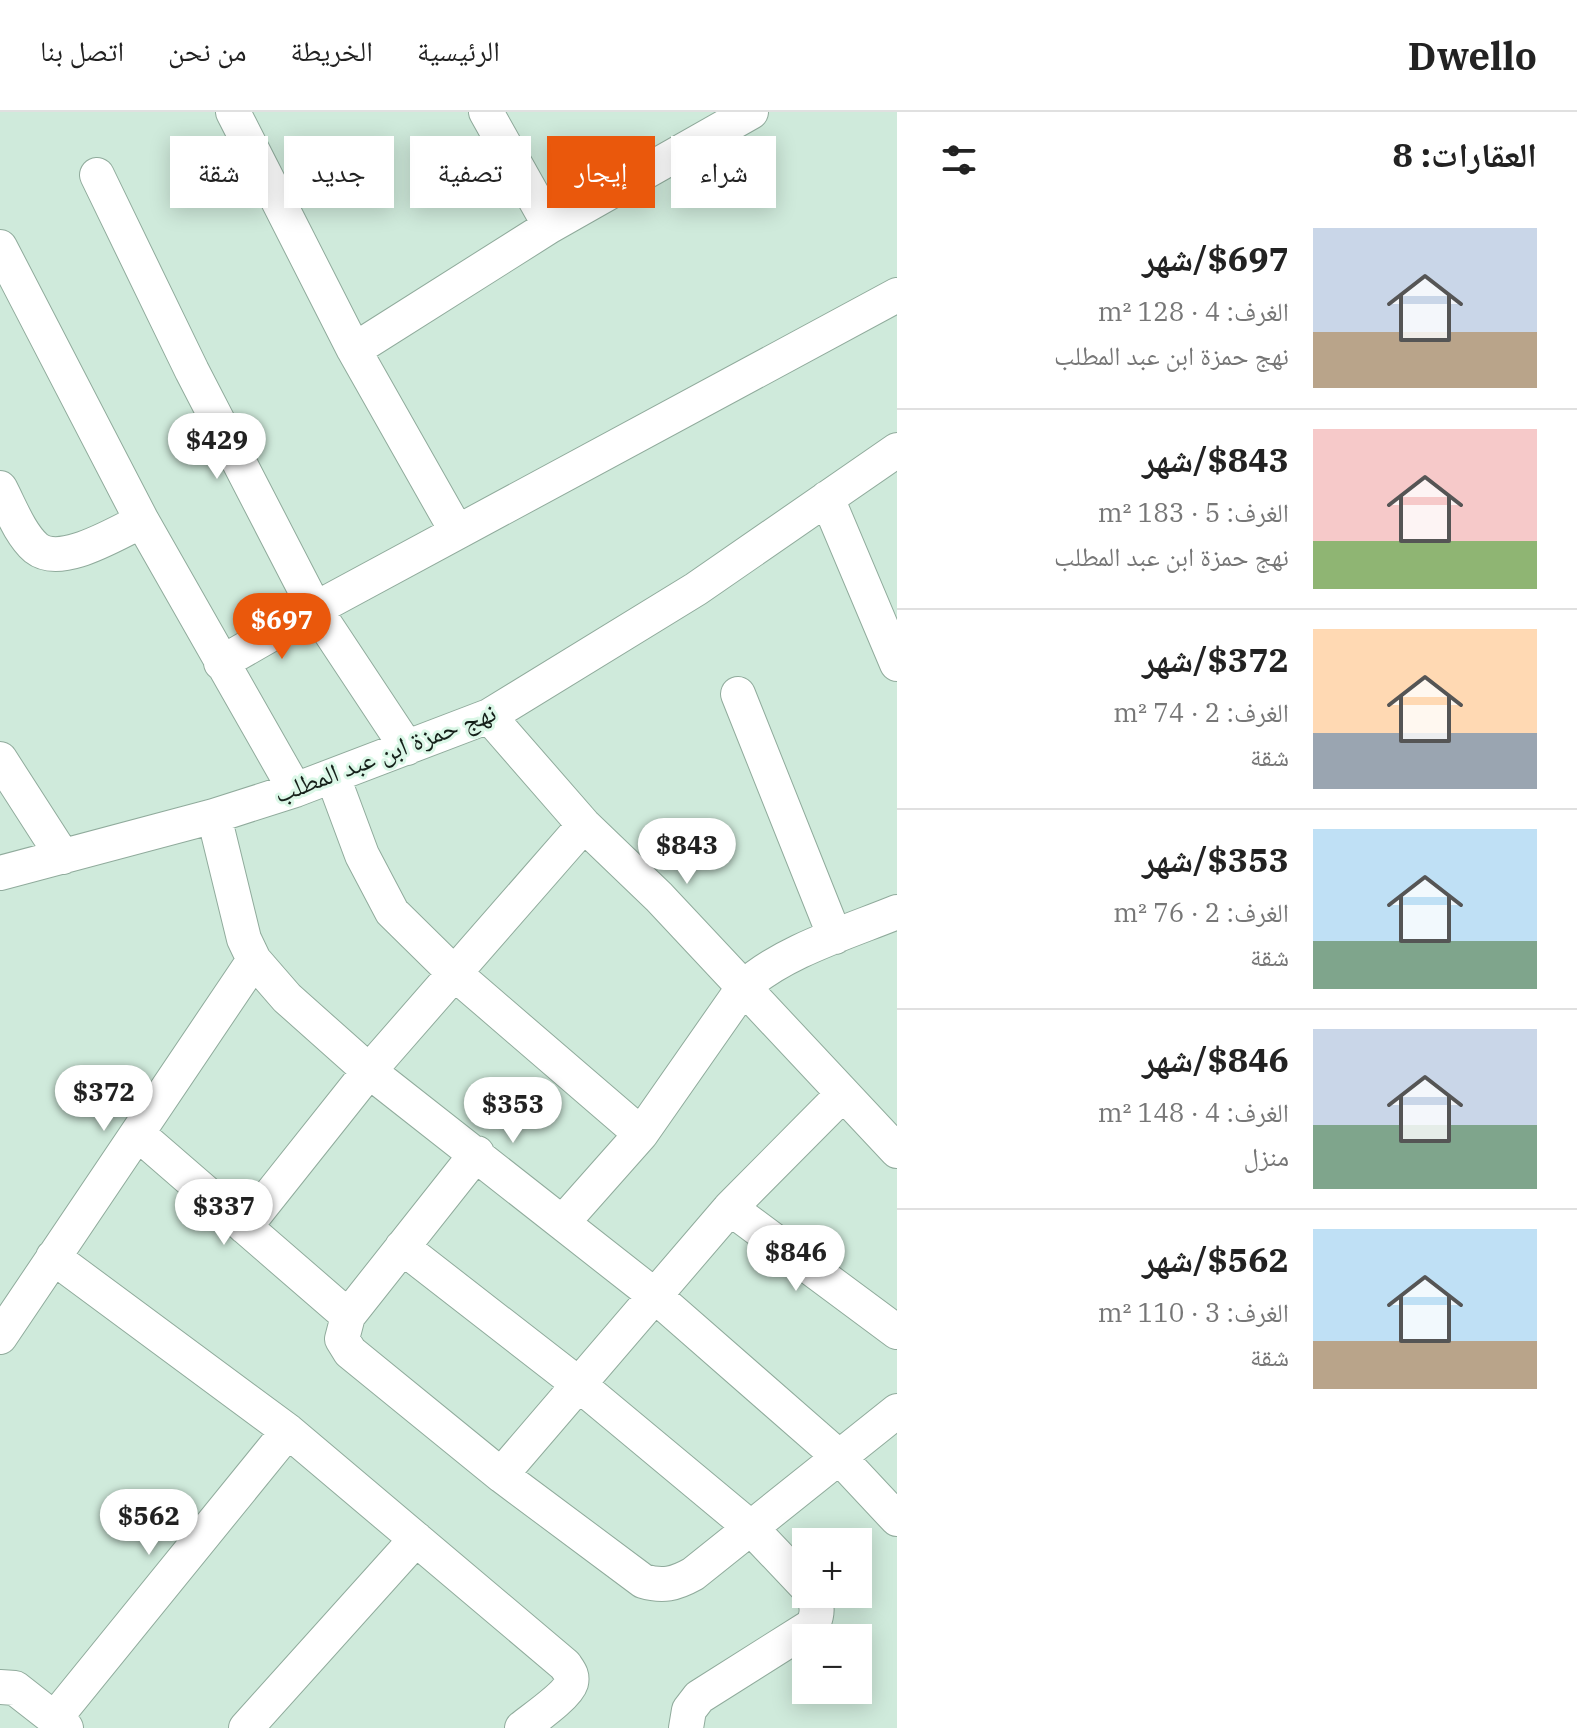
<!DOCTYPE html>
<html lang="ar">
<head>
<meta charset="utf-8">
<style>
	:root { --surface:#fff; --page:#f2f2f2; --text:#222; --muted:#767676; --line:#e0e0e0; --accent:#ea580c }
	body { margin:0; font-family:"IBM Plex Serif","Noto Naskh Arabic",serif; background:var(--page); color:var(--text); direction:rtl; height:100vh; display:flex; flex-direction:column; font-size:30px; white-space:nowrap }
	* { box-sizing:border-box; margin:0 }
	p { font-size:26px; color:var(--muted) }
	.icon { flex:none; width:44px; height:44px; fill:none; stroke:currentColor; stroke-width:2; stroke-linecap:round; stroke-linejoin:round }
	.map { position:relative; flex:1; overflow:hidden; direction:ltr }
	.side { display:flex; flex-direction:column; background:var(--surface); width:680px }
	.side>* { flex:none }
	.hud { position:absolute; left:24px; top:24px; width:752px; height:72px; direction:rtl; display:flex; gap:16px }
	.buttons { position:absolute; left:792px; top:1416px; display:grid; gap:16px }
	.buttons a { display:grid; place-items:center; width:80px; height:80px; border-radius:0px; background:var(--surface); box-shadow:0 4px 20px #0003; font-size:40px }
	.price { position:absolute; translate:-50% -68px; padding:0 18px; border-radius:28px; background:#fff; color:#222; font-size:26px; line-height:52px; filter:drop-shadow(0 2px 4px #0008) }
	.price::after { content:''; position:absolute; left:50%; top:48px; width:24px; height:18px; margin-left:-12px; background:inherit; clip-path:polygon(0 0,100% 0,50% 100%) }
	.price.selected { background:var(--accent); color:#fff }
	ul { padding:0; list-style:none }
	li { display:flex; align-items:center; gap:24px; height:200px; padding:0 40px }
	li+li { border-top:2px solid var(--line) }
	li span { display:grid; place-items:center; flex:none; width:224px; height:160px; border-radius:0px; color:#555 }
	li>.icon { margin-inline-start:auto }
	span .icon { width:96px; height:96px; fill:#fffc; stroke-width:1 }
	li b { font-size:34px }
	h2 { display:flex; justify-content:space-between; align-items:center; height:96px; padding:0 40px; font-size:34px }
	.chip { padding:0 28px; border-radius:0px; background:var(--surface); box-shadow:0 4px 20px #0003; font-size:28px; line-height:72px }
	.chip.selected { background:var(--accent); color:#fff }
	header { display:flex; align-items:center; gap:48px; box-sizing:border-box; height:112px; padding:0 40px; background:var(--surface); border-bottom:2px solid var(--line) }
	header strong { font-size:38px }
	nav { display:flex; gap:44px; margin-inline-start:auto; font-size:28px }
	main { display:flex; flex:1; min-height:0 }
	.map>svg:first-child { display:block }
	.lines { fill:none; stroke-linecap:round; stroke-linejoin:round }
	.street-casing { stroke:#90ab9c; stroke-width:36 }
	.street { stroke:#fff; stroke-width:34 }
	.labels { text-anchor:middle; stroke-width:6; stroke-linejoin:round; paint-order:stroke }
	.street-label { font-size:26px; fill:#16201a; stroke:#dcf8e8 }
</style>
</head>
<body>
<header>
<strong>Dwello</strong>
<nav><a>الرئيسية</a><a>الخريطة</a><a>من نحن</a><a>اتصل بنا</a></nav>
</header>
<main>
<section class="side">
<h2>العقارات: 8<svg class="icon" aria-label="filters" viewBox="0 0 24 24"><path d="M4 7h16M4 17h16"/><circle cx="9" cy="7" r="2"/><circle cx="15" cy="17" r="2"/></svg></h2>
<ul>
<li><span style="background:linear-gradient(#c9d6e8 65%,#b9a48a 0)"><svg class="icon" aria-label="home" viewBox="0 0 24 24"><path d="M3 11l9-7 9 7M6 9v11h12V9"/></svg></span><div><b>$697/شهر</b><p>الغرف: 4 · 128 m²</p><p>نهج حمزة ابن عبد المطلب</p></div></li>
<li><span style="background:linear-gradient(#f6c9c9 70%,#8fb573 0)"><svg class="icon" aria-label="home" viewBox="0 0 24 24"><path d="M3 11l9-7 9 7M6 9v11h12V9"/></svg></span><div><b>$843/شهر</b><p>الغرف: 5 · 183 m²</p><p>نهج حمزة ابن عبد المطلب</p></div></li>
<li><span style="background:linear-gradient(#ffd9b3 65%,#9aa5b1 0)"><svg class="icon" aria-label="home" viewBox="0 0 24 24"><path d="M3 11l9-7 9 7M6 9v11h12V9"/></svg></span><div><b>$372/شهر</b><p>الغرف: 2 · 74 m²</p><p>شقة</p></div></li>
<li><span style="background:linear-gradient(#bfe0f5 70%,#7fa58c 0)"><svg class="icon" aria-label="home" viewBox="0 0 24 24"><path d="M3 11l9-7 9 7M6 9v11h12V9"/></svg></span><div><b>$353/شهر</b><p>الغرف: 2 · 76 m²</p><p>شقة</p></div></li>
<li><span style="background:linear-gradient(#c9d6e8 60%,#7fa58c 0)"><svg class="icon" aria-label="home" viewBox="0 0 24 24"><path d="M3 11l9-7 9 7M6 9v11h12V9"/></svg></span><div><b>$846/شهر</b><p>الغرف: 4 · 148 m²</p><p>منزل</p></div></li>
<li><span style="background:linear-gradient(#bfe0f5 70%,#b9a48a 0)"><svg class="icon" aria-label="home" viewBox="0 0 24 24"><path d="M3 11l9-7 9 7M6 9v11h12V9"/></svg></span><div><b>$562/شهر</b><p>الغرف: 3 · 110 m²</p><p>شقة</p></div></li>
</ul>
</section>
<div class="map">
<svg width="897" height="1616" viewBox="0 0 897 1616">
	<rect width="100%" height="100%" fill="#cfeadb"/>
	<g class="lines">
		<g class="street-casing">
			<path id="street" d="M233,0L354,238L457,420
				M486,0L550,114
				M97,63L192,259L315,497L407,636
				M0,135L142,409L295,678
				M354,238L550,114L751,0
				M0,376C10,395 20,422 36,436C61,456 116,421 142,409
				M827,386L897,552
				M221,551L315,497L897,183
				M738,582L835,825
				M489,604L584,713L659,785L897,1039
				M0,647L63,745
				M333,665L362,743L392,800L454,861L641,1022
				M214,704L244,827L254,848L287,886L369,959L654,1183L838,1344L897,1407
				M0,761L214,704L295,678L489,604L696,477L897,338
				M138,1022L348,1204
				M477,1041L348,1204L342,1227L350,1240L501,1363L643,1469C663,1475 675,1472 693,1462L897,1299
				M730,1096L897,1220
				M563,1110L641,1022L743,876C781,840 848,820 897,800
				M245,1115L369,959L584,713
				M402,1135L577,1271L750,1415L806,1474
				M53,1145L288,1319L565,1553C569,1559 573,1563 571,1571C567,1584 533,1607 522,1616
				M0,1225L254,848
				M501,1363L730,1096L843,982
				M0,1575L15,1576L66,1616
				M55,1606L288,1319
				M246,1616L416,1427
				M686,1616L689,1598L699,1585L813,1513C818,1501 818,1494 812,1482"/>
		</g>
		<use href="#street" class="street"/>
	</g>
	<g class="labels">
		<g class="street-label">
			<text transform="translate(385 641) rotate(-21)" y="9">نهج حمزة ابن عبد المطلب</text>
		</g>
	</g>
</svg>
<div class="buttons">
<a>+</a>
<a>−</a>
</div>
<b class="price" style="left:217px;top:369px">$429</b>
<b class="price selected" style="left:282px;top:549px">$697</b>
<b class="price" style="left:687px;top:774px">$843</b>
<b class="price" style="left:104px;top:1021px">$372</b>
<b class="price" style="left:513px;top:1033px">$353</b>
<b class="price" style="left:224px;top:1135px">$337</b>
<b class="price" style="left:796px;top:1181px">$846</b>
<b class="price" style="left:149px;top:1445px">$562</b>
<div class="hud">
<a class="chip">شراء</a>
<a class="chip selected">إيجار</a>
<a class="chip">تصفية</a>
<a class="chip">جديد</a>
<a class="chip">شقة</a>
</div>
</div>
</main>
</body>
</html>
